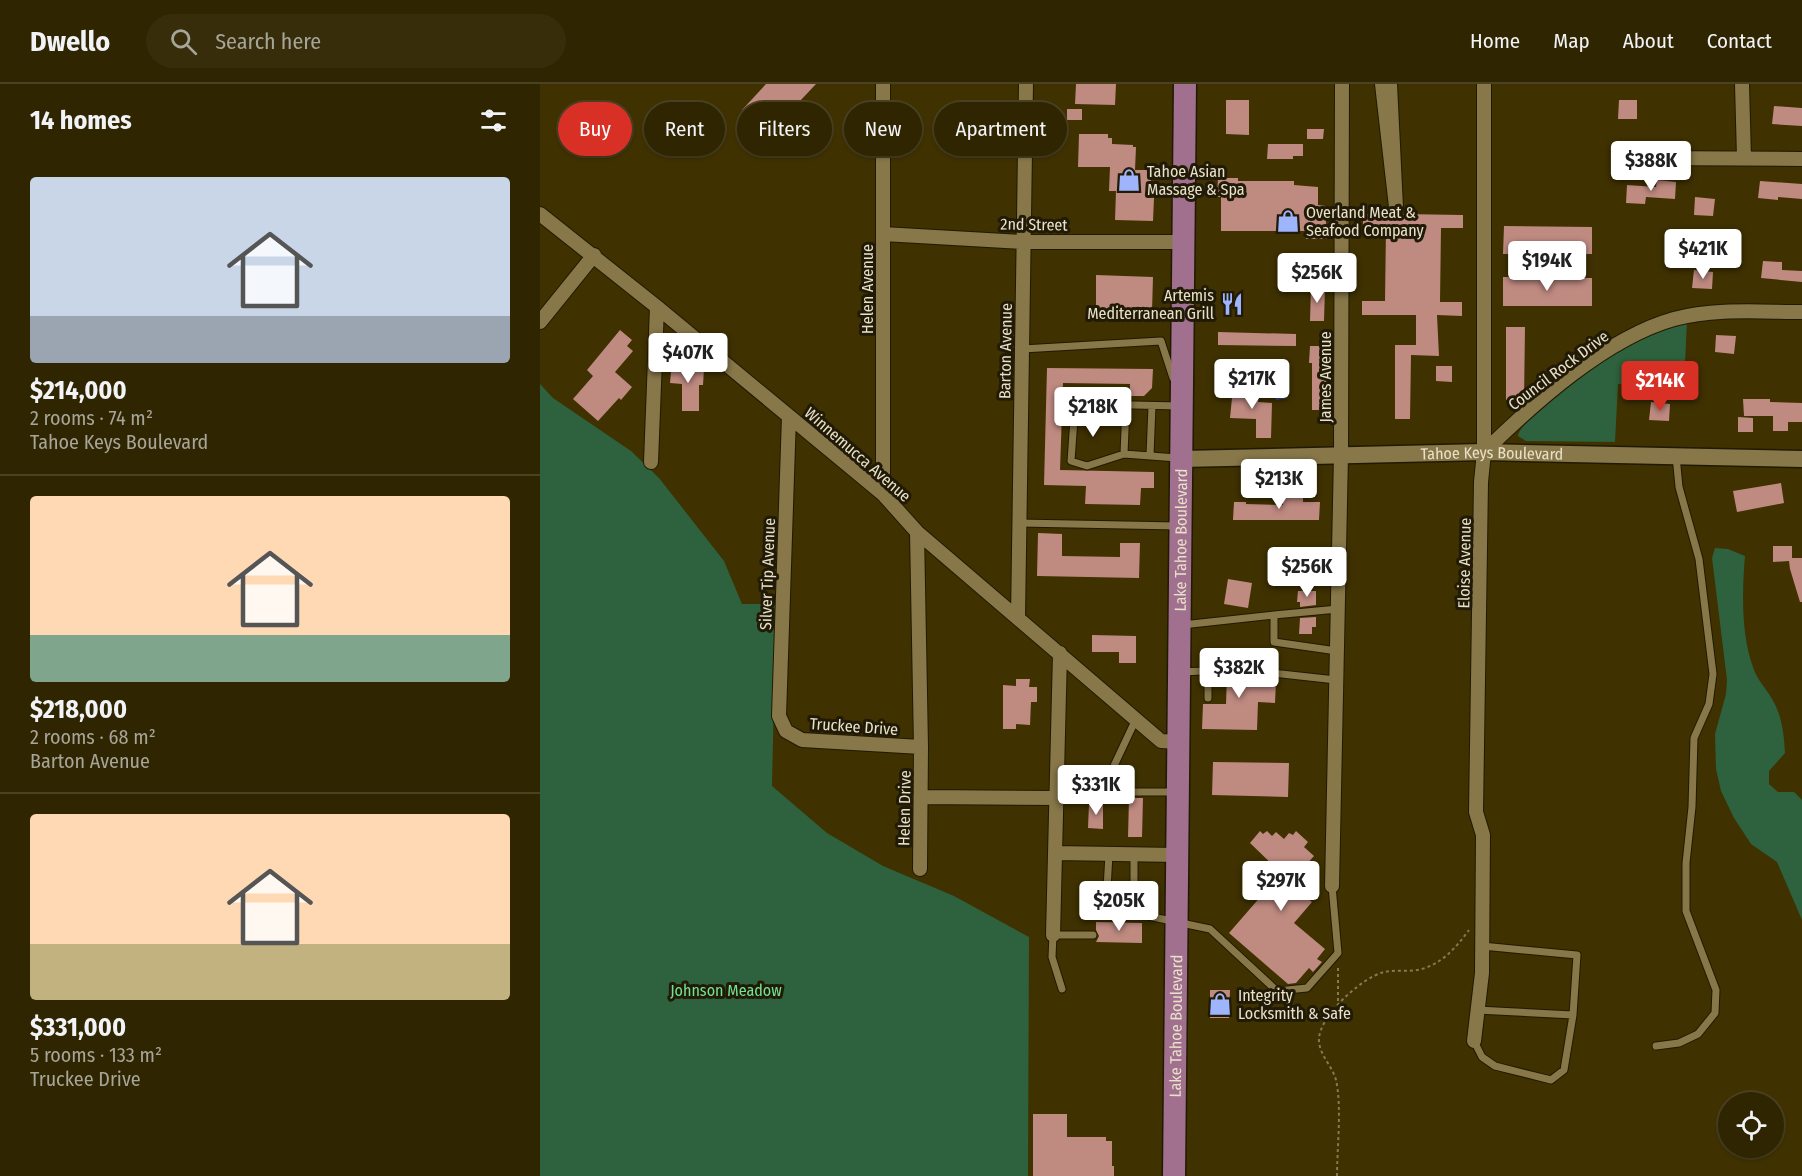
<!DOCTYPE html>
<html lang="en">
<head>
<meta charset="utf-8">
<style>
	:root { --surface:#2f2500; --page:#372d0a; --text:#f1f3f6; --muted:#a7a599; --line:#4a4222; --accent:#d93025 }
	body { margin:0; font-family:"Fira Sans Condensed",sans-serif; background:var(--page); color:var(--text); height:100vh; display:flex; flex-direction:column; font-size:22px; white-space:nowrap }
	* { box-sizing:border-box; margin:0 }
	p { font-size:20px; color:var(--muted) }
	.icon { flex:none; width:33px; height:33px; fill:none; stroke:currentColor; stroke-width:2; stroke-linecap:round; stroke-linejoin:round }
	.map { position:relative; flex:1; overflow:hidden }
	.side { display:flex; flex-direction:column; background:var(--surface); width:540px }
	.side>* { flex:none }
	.banner { position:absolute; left:18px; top:18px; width:570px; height:54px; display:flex; gap:12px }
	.fabs { position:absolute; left:1178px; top:1008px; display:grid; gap:12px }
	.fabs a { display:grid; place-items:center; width:66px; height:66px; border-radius:50%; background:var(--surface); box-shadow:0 2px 4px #0004,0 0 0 2px var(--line); font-size:30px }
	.price { position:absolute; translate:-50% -51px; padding:0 14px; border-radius:6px; background:#fff; color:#222; font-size:20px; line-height:39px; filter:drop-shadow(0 2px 3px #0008) }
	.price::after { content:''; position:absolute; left:50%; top:36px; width:18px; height:14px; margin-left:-9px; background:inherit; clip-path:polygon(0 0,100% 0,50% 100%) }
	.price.selected { background:var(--accent); color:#fff }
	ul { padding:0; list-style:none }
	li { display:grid; align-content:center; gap:12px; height:318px; padding:0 30px }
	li+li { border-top:2px solid var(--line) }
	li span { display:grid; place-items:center; height:186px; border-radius:6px; color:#555 }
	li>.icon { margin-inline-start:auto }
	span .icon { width:108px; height:108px; fill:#fffc; stroke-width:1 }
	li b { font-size:26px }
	h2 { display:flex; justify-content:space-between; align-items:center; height:72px; padding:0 30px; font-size:26px }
	.pill { padding:0 21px; border-radius:27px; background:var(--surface); box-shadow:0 2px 4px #0004,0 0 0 2px var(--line); font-size:21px; line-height:54px }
	.pill.selected { background:var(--accent); color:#fff }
	header { display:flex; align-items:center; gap:36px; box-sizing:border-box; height:84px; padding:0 30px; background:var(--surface); border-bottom:2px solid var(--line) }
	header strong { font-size:28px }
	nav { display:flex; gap:33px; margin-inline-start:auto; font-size:21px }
	.search { width:420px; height:54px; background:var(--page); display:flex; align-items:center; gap:15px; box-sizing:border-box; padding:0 21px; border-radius:33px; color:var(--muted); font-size:22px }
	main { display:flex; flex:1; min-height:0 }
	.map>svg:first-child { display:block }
	.green { fill:#2e613d }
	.water { fill:#41529f }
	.building { fill:#bf8a80 }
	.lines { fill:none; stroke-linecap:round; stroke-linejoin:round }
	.service-casing { stroke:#211a03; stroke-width:9 }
	.minor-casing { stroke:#211a03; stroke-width:16 }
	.tertiary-casing { stroke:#211a03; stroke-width:19 }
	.trunk-casing { stroke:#211a03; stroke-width:25 }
	.path { stroke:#857a53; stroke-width:2; stroke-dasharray:3 3; stroke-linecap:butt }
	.service { stroke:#877749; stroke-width:7 }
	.minor { stroke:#877749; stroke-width:14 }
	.tertiary { stroke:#877749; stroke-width:16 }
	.trunk { stroke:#a0708e; stroke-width:22 }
	.labels { text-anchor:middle; stroke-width:6; stroke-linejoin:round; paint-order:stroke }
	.poi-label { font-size:16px; fill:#e9e1c9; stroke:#201a07; text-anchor:start }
	.street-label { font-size:16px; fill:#e9e1c9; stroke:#201a07 }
	.park-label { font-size:16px; fill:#71e392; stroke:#201a07 }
</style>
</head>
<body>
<header>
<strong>Dwello</strong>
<div class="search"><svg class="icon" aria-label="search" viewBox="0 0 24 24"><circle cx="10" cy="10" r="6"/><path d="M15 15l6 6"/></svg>Search here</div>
<nav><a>Home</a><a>Map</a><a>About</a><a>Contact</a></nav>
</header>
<main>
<section class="side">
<h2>14 homes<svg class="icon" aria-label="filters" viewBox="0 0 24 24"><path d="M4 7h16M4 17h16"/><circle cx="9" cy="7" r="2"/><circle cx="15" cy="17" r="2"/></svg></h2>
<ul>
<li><span style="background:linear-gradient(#c9d6e8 75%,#9aa5b1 0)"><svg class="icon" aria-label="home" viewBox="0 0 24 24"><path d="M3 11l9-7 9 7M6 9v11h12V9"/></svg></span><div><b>$214,000</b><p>2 rooms · 74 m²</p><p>Tahoe Keys Boulevard</p></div></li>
<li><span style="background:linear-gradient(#ffd9b3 75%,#7fa58c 0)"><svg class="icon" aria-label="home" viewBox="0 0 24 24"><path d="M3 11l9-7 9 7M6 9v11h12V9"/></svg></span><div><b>$218,000</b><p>2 rooms · 68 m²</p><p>Barton Avenue</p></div></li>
<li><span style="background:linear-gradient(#ffd9b3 70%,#c2b280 0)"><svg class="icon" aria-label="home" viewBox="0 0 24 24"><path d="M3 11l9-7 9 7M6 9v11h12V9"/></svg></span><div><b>$331,000</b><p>5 rooms · 133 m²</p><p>Truckee Drive</p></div></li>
</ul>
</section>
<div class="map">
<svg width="1262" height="1092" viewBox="0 0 1262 1092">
	<rect width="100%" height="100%" fill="#3f3100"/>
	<path class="green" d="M1147,236L1144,301L1078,300L1075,358L986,357L978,352C979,336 1063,275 1080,266C1101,254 1124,245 1147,236Z
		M0,300L13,314L91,367L119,394L184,477L202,520H236L232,702L287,749L343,782L414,812L489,853L488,1092H0Z
		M1175,464L1188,465L1205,472C1202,506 1201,551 1213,583C1217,596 1226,604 1232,615C1242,631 1244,651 1245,669L1229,687V700L1238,708H1254L1262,716V836L1237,778L1211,760L1194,734L1181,707L1176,685L1175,650L1186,610L1187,596L1172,474Z"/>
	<path class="water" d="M733,293L744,304L747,314L736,316L734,307L727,299Z"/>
	<path class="building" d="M226,0H276L229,50L202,26Z
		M536,0H576L575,21L535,20Z
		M686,16H709V51L686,50Z
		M1079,16H1097V35H1078Z
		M1234,22L1262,24V42L1232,40Z
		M527,25H542V36H527Z
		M767,45H784L783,55H767Z
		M539,50H568V54H572V60L593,61V63H596L595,86H611V114H614L613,137L575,136L576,107H569L570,83H538Z
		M728,60H763V72H753V75H727Z
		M678,94H698V97H754V101L778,103V121L785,122L787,155H766V147H681V113H677Z
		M1117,96L1136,98L1135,115L1106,113L1105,120L1086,119L1087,101L1116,103Z
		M1220,97L1262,100V115L1238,113V116L1218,114Z
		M1155,113L1175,115L1173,132L1154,131Z
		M823,130H851L856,132L861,130L923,131V144H901L900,218H922V232L897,231L899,272L871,271L870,335H855V261H876V231H822V217H845L846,144L823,143Z
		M964,142L1052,143V170H963Z
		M1223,177L1242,178V186L1262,187V198L1221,194Z
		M1154,186L1173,188L1172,205L1152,204Z
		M556,191L613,193L612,227L556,226Z
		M963,193L1052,194V222H963Z
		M771,203H785L784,237H770Z
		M966,243H985L984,316H966Z
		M80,246L92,256L87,262L93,267L75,288L92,303L81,316L79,314L58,337L33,315L53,292L47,286Z
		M678,248L756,250V262L678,261Z
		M1176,251L1196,252L1194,270L1175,268Z
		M770,262H788L787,326H772V279H769Z
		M132,277L152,279L151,284L164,285L163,301H159V327H142V300L130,299Z
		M896,282H912V298L896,297Z
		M507,284L613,285L612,304L604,312H590V300L523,299L520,386L614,388V404H601L600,421L545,420L546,402L504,401Z
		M693,304H719L718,318L732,319L731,354H716V335L690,334Z
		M1203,315H1230V318L1262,319V338H1248V347H1233V332H1204Z
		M1111,318L1130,320L1129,337L1109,336Z
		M1198,333L1213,334V348H1198Z
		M1241,399L1244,419L1197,428L1193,407Z
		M743,410H763V418H780L779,436H693L694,418H706V420L743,421Z
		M498,449L522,450V472L580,473V459H600L599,494L497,492Z
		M1233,462H1252V474H1262V518H1260L1250,485L1249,477L1233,478Z
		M688,495L712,499L708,524L684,520Z
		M758,507H776V521L760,523V518H757Z
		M776,533V543H772V550H759L760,534Z
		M552,551L596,552V579H579V568H552Z
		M687,566L706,567V580L702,582L700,586L706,592V595L736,596L735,619L718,618L717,646L662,645L663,620H686L687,592L690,590L693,586L691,583L687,580Z
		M476,595H490L489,603H497V618H491L490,641L476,640V645H463V601L476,602Z
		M673,678L749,679L748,713L672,711Z
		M589,714H603L602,753H588Z
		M549,720H563V745L548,744Z
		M720,747L723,750L727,747L732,752L736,748L744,755L749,749L753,751L756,747L768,758L764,763L774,772L750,799L772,818L754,839L785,865L777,875L782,878L773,888L769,884L756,899L748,900L689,849L741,789L710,759Z
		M556,838L602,839V859L556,858L559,852L556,846Z
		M670,906H690L689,934H670Z
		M493,1030H527V1053H566V1057H572V1082H574V1092H493Z"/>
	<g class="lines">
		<g class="service-casing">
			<path id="service" d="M482,265L621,257L633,294
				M586,321L584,370L637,374
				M584,370L547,382L531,377L534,335L547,320L640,322
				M610,371L612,322
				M479,439L638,442
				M734,531L798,525
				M642,541L734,531V558L797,567
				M668,586V614
				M706,586L796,596
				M641,588L687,586
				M572,686L596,635
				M559,708H635
				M569,770L566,823L571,828L608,832L670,845L737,907L767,904L798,869L792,802
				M594,770V815
				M522,905L512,873L513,851H553
				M937,926L1033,931L1037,871L942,862
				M934,957L942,973L955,982L1011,996L1024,986L1033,931
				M1116,962L1139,959L1158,950L1175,929L1176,906L1146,827V779L1152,723L1154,654L1169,620L1173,590L1159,475L1139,403L1136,372"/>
		</g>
		<g class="minor-casing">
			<path id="minor" d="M842,0L856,123L850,0
				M1202,0L1204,74
				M1106,74L1262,75
				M0,130L117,223L343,410L377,448L621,657L638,658
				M343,150L483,158H644
				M0,238L54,171
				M249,332L239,632L246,647L262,656L381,663
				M944,368C994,319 1066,254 1134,235C1175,224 1220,228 1262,228
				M111,378L117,223
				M343,410V0
				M377,448L381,663L380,785
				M478,534L486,0
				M382,713L516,714
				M516,769L637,771
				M792,802L801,371L802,0
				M513,851L520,569
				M934,957L942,889L943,751L936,728L941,398L944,368V0"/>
		</g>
		<g class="tertiary-casing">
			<g id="tertiary">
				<path id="s1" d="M642,375L944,368L1262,375"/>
			</g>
		</g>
		<g class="trunk-casing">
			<g id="trunk">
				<path id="s2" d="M634,1092L645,0"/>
			</g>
		</g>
		<path class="path" d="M798,884V920
			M797,1092C797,1064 802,1023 796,996C792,981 778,970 779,954C781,930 823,893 844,888C858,885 872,889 885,884C905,877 917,862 929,846"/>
		<use href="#service" class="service"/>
		<use href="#minor" class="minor"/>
		<use href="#tertiary" class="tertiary"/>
		<use href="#trunk" class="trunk"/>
	</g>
	<defs>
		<g id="shop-bare" transform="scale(1.8)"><path d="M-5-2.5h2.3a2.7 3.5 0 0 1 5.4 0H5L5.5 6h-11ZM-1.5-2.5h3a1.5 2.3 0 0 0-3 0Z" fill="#9eb4fd" stroke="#201a07" stroke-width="2.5" paint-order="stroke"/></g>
		<g id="restaurant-bare" transform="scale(1.8)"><path d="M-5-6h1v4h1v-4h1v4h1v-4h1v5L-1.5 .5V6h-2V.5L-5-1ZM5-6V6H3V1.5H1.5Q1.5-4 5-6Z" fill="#9eb4fd" stroke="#201a07" stroke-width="2.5" paint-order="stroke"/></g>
	</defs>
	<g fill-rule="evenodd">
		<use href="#shop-bare" x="589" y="96"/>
		<use href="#shop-bare" x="748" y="137"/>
		<use href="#restaurant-bare" x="692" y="220"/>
		<use href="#shop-bare" x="680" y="920"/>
	</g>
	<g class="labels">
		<g class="poi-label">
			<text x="607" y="93">Tahoe Asian<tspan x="607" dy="18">Massage &amp; Spa</tspan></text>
			<text x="766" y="134">Overland Meat &amp;<tspan x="766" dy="18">Seafood Company</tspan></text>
			<text x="674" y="217" text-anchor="end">Artemis<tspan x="674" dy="18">Mediterranean Grill</tspan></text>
			<text x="698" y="917">Integrity<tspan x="698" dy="18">Locksmith &amp; Safe</tspan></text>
		</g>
		<g class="street-label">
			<text transform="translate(494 140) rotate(1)" y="6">2nd Street</text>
			<text transform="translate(327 205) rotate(-90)" y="6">Helen Avenue</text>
			<text transform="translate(465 267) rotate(-89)" y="6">Barton Avenue</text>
			<text transform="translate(1018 286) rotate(-37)" y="6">Council Rock Drive</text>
			<text transform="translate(785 293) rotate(-90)" y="6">James Avenue</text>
			<text transform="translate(318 370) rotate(41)" y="6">Winnemucca Avenue</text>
			<text dy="6" stroke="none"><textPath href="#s1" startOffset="310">Tahoe Keys Boulevard</textPath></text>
			<text dy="6" stroke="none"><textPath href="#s2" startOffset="636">Lake Tahoe Boulevard</textPath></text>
			<text transform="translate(924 479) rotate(-89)" y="6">Eloise Avenue</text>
			<text transform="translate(227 490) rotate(-88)" y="6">Silver Tip Avenue</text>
			<text transform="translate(314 642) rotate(4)" y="6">Truckee Drive</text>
			<text transform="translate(364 724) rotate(-89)" y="6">Helen Drive</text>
			<text dy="6" stroke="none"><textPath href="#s2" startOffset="150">Lake Tahoe Boulevard</textPath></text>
		</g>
		<g class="park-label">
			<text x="186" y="912">Johnson Meadow</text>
		</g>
	</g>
</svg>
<div class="fabs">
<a><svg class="icon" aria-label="locate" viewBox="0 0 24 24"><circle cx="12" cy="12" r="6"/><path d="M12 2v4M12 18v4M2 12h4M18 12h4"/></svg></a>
</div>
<b class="price" style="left:1111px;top:108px">$388K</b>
<b class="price" style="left:1163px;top:196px">$421K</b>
<b class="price" style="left:1007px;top:208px">$194K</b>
<b class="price" style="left:777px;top:220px">$256K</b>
<b class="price" style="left:148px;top:300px">$407K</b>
<b class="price" style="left:712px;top:326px">$217K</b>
<b class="price selected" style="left:1120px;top:328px">$214K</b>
<b class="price" style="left:553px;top:354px">$218K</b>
<b class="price" style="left:739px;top:426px">$213K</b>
<b class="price" style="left:767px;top:514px">$256K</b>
<b class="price" style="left:699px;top:615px">$382K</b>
<b class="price" style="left:556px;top:732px">$331K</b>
<b class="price" style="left:741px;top:828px">$297K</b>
<b class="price" style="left:579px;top:848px">$205K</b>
<div class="banner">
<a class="pill selected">Buy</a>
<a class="pill">Rent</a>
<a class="pill">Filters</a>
<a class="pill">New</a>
<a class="pill">Apartment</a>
</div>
</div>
</main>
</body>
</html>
